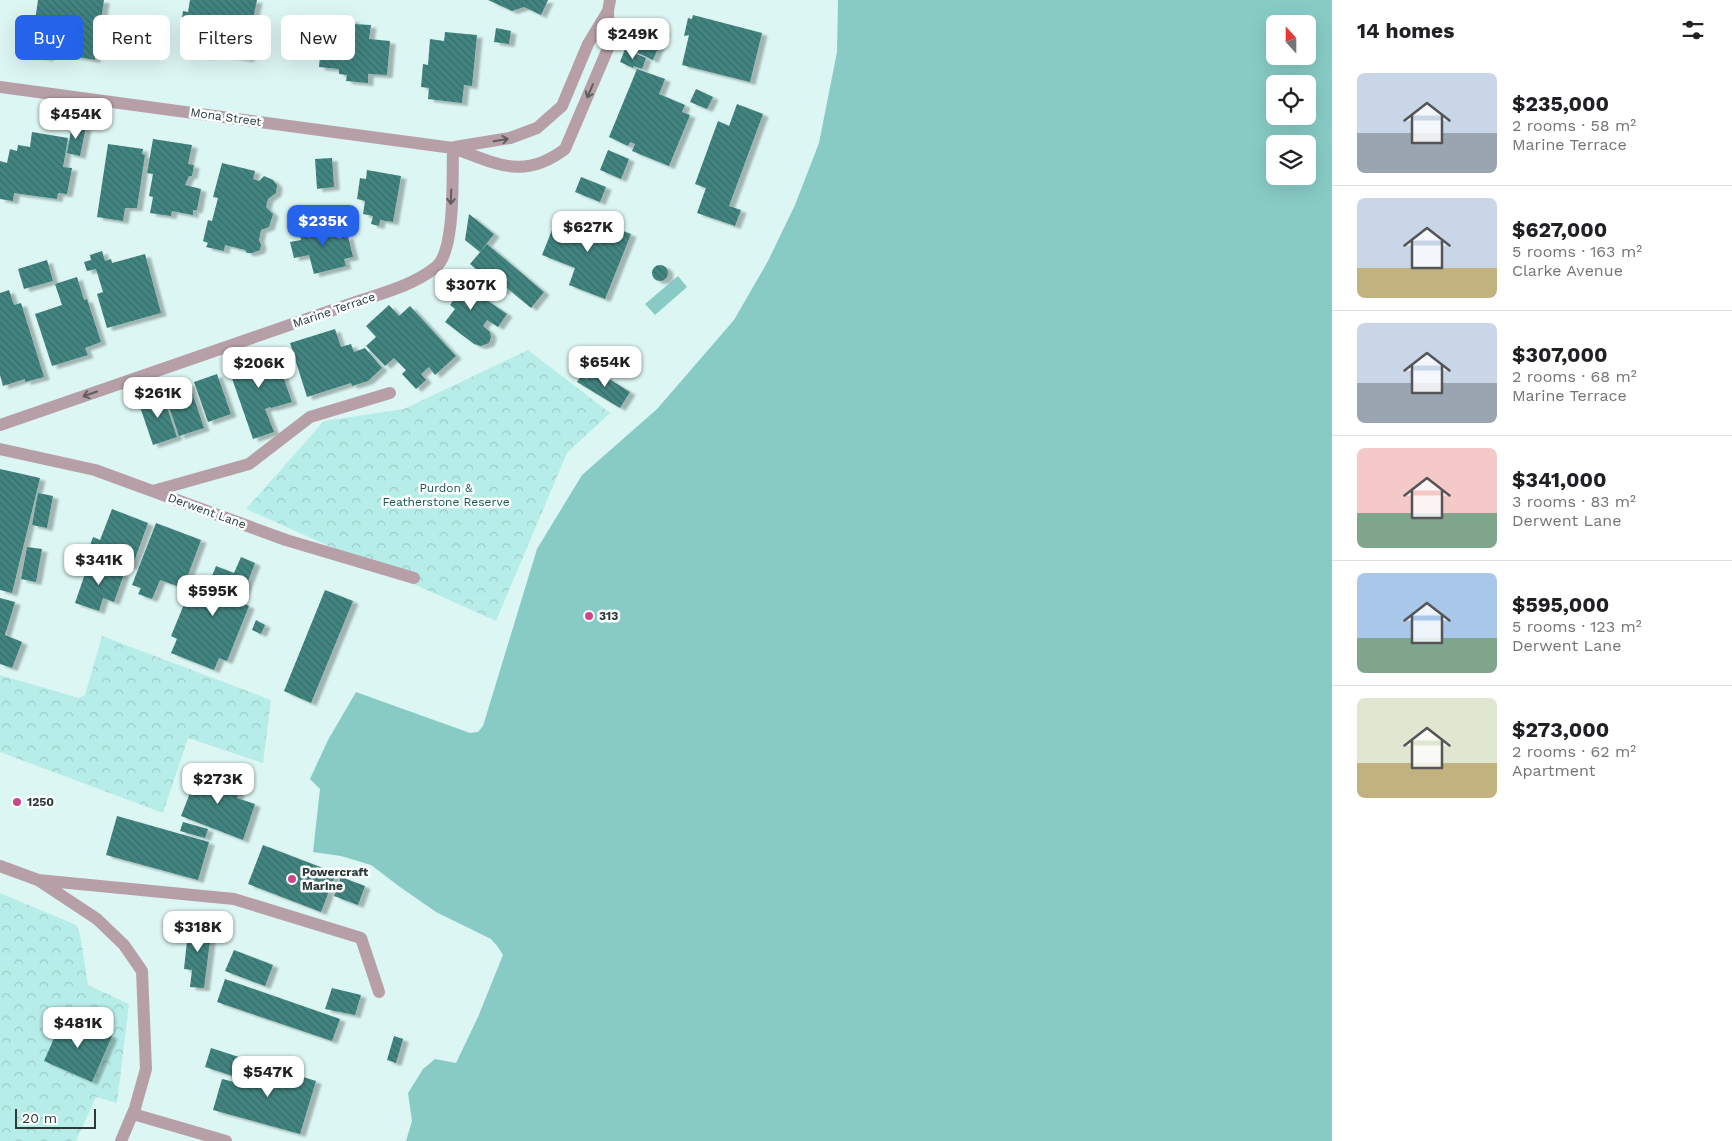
<!DOCTYPE html>
<html lang="en">
<head>
<meta charset="utf-8">
<style>
	:root { --surface:#fff; --page:#f2f2f2; --text:#202124; --muted:#757577; --line:#e0e0e0; --accent:#2563eb }
	body { margin:0; font-family:"Work Sans",sans-serif; background:var(--page); color:var(--text); height:100vh; display:flex; flex-direction:column; font-size:19px; white-space:nowrap }
	* { box-sizing:border-box; margin:0 }
	p { font-size:16px; color:var(--muted) }
	.icon { flex:none; width:28px; height:28px; fill:none; stroke:currentColor; stroke-width:2; stroke-linecap:round; stroke-linejoin:round }
	.map { position:relative; flex:1; overflow:hidden }
	.details { display:flex; flex-direction:column; background:var(--surface); width:400px }
	.details>* { flex:none }
	.banner { position:absolute; left:15px; top:15px; width:475px; height:45px; display:flex; gap:10px }
	.needle { width:32px; rotate:339deg }
	.fabs { position:absolute; left:1266px; top:15px; display:grid; gap:10px }
	.fabs a { display:grid; place-items:center; width:50px; height:50px; border-radius:8px; background:var(--surface); box-shadow:0 5px 20px #0002; font-size:25px }
	.scale { position:absolute; left:15px; bottom:12px; width:81px; box-sizing:border-box; padding-left:5px; border:2px solid #2f3938; border-top:0; font-size:14px; line-height:18px; white-space:nowrap; color:#2f3938; -webkit-text-stroke:4px #f9fefe; paint-order:stroke }
	.price { position:absolute; translate:-50% -42px; padding:0 11px; border-radius:10px; background:#fff; color:#222; font-size:16px; line-height:32px; filter:drop-shadow(0 1px 2px #0008) }
	.price::after { content:''; position:absolute; left:50%; top:30px; width:15px; height:11px; margin-left:-8px; background:inherit; clip-path:polygon(0 0,100% 0,50% 100%) }
	.price.on { background:var(--accent); color:#fff }
	ul { padding:0; list-style:none }
	li { display:flex; align-items:center; gap:15px; height:125px; padding:0 25px }
	li+li { border-top:1px solid var(--line) }
	li span { display:grid; place-items:center; flex:none; width:140px; height:100px; border-radius:8px; color:#555 }
	li>.icon { margin-inline-start:auto }
	span .icon { width:60px; height:60px; fill:#fffc; stroke-width:1 }
	li b { font-size:21px }
	h2 { display:flex; justify-content:space-between; align-items:center; height:60px; padding:0 25px; font-size:21px }
	.tag { padding:0 18px; border-radius:8px; background:var(--surface); box-shadow:0 5px 20px #0002; font-size:18px; line-height:45px }
	.tag.on { background:var(--accent); color:#fff }
	main { display:flex; flex:1; min-height:0 }
	.map>svg:first-child { display:block }
	.park { fill:url(#park-crowns) }
	.water { fill:#88cbc5; fill-rule:evenodd }
	.building { fill:url(#building-back-hatch); filter:url(#shadow) }
	.lines { fill:none; stroke-linecap:round; stroke-linejoin:round }
	.minor { stroke:#b79fa8; stroke-width:12 }
	.oneway { stroke:#5f5d5f }
	.poi-dot { fill:#cc4789; stroke:#f9fefe; stroke-width:2 }
	.labels { text-anchor:middle; stroke-width:5; stroke-linejoin:round; paint-order:stroke }
	.street-label { font-size:12px; fill:#2f3938; stroke:#f9fefe }
	.park-label { font-size:12px; fill:#1a5350; stroke:#f9fefe }
	.poi-label { font-size:12px; font-weight:bold; fill:#2f3938; stroke:#f9fefe; text-anchor:start }
</style>
</head>
<body>
<main>
<div class="map">
<svg width="1332" height="1141" viewBox="0 0 1332 1141">
	<defs>
		<pattern id="park-crowns" width="20" height="18" patternUnits="userSpaceOnUse" patternTransform="scale(1.25)"><rect width="20" height="18" fill="#b7ede8"/><path d="M2 6a3 3 0 1 1 6 0M12 15a3 3 0 1 1 6 0" fill="none" stroke="#9eccc8"/></pattern>
		<pattern id="building-back-hatch" width="6" height="6" patternUnits="userSpaceOnUse" patternTransform="scale(1.25)"><rect width="6" height="6" fill="#428480"/><path d="M-1 5l2 2M0 0l6 6M5-1l2 2" fill="none" stroke="#386d6a"/></pattern>
		<filter id="shadow"><feDropShadow dx="5.5" dy="3" stdDeviation="1" flood-color="#0004"/></filter>
	</defs>
	<rect width="100%" height="100%" fill="#dcf6f3"/>
	<path class="park" d="M528,350L610,413L567,453L496,621L246,509L324,421L404,409Z
		M102,636L271,700L263,763L188,738L163,813L0,752V675L79,698L85,695Z
		M0,893L76,925L80,934L88,985L129,1004L117,1103L96,1097L76,1141H0Z"/>
	<path class="water" d="M838,0H1332V1141H406L412,1121L408,1093L423,1069L435,1059L456,1063L478,1017L503,955L498,947L491,939L436,912L400,887L371,865L341,856L313,852L320,789L310,779L328,740L356,692L470,733L478,732L483,726L537,549L582,475L657,409L734,320L768,261L795,205L819,143L837,52ZM1275,24H1308V56H1275ZM1275,84H1308V116H1275ZM1275,144H1308V176H1275Z
		M678,276L687,287L655,315L645,304Z"/>
	<path class="building" d="M38,0H104L95,60L68,55L72,30L53,28L48,58L30,55Z
		M190,0H257L253,19L262,26L261,48L251,54L248,59L210,53L209,57L182,53L186,27L181,24L183,11L188,12Z
		M488,0H548L541,15L524,7L512,11Z
		M693,15L762,33L750,82L682,65L689,35L684,36L688,18L692,19Z
		M336,18L354,20L353,24L371,25L369,39L390,41L387,75L368,74V83L346,81L347,75L339,74V69L319,67L323,22L336,23Z
		M637,20L665,31L653,60L625,47Z
		M496,28L511,31L509,44L494,42Z
		M445,32L477,35L472,86L464,85L462,103L428,99L429,88L421,87L423,64L428,65L430,39L444,41Z
		M625,49L646,58L642,69L634,66L633,68L620,62Z
		M637,69L665,79L659,94L685,105L682,112L690,115L669,166L632,151L635,144L630,142L628,146L609,137Z
		M696,89L713,97L707,109L690,102Z
		M737,104L763,114L729,206L741,210L735,226L697,213L706,188L695,184L718,121L729,126Z
		M72,125L86,127L80,156L67,153Z
		M32,132L68,138L63,167L72,168L67,194L58,193L57,199L14,193L13,201L0,199V161L7,163L10,149L17,151L18,145L30,147Z
		M153,139L192,145L188,164L194,165L192,176H189L185,185L201,189L197,210H193V215L172,211L171,216L150,213L153,197L149,196L153,174L147,173Z
		M108,144L143,149L142,154L145,155L137,208H125L123,221L97,217Z
		M608,150L629,159L621,179L600,170Z
		M332,158L334,187L317,189L315,159Z
		M222,163L255,171L253,179L259,181L264,176L273,180L277,185L276,193L268,199L266,207L273,214L269,227L261,230L259,240L261,245L260,250L252,253H247L245,250L225,245L224,251L206,247L208,243L203,241L208,220L212,221L218,198L213,197Z
		M367,170L401,176L393,222L380,220L379,226L371,224L373,216L363,214L365,201L357,199L360,178L366,179Z
		M581,177L606,187L600,202L575,192Z
		M469,214L494,234L480,252L465,240Z
		M558,215L583,225L586,217L631,234L605,299L569,285L575,268L542,255Z
		M318,218L320,225L334,222L338,238L348,236L353,257L344,259L346,266L314,274L309,255L294,258L290,242L301,240L299,233L311,229L309,220Z
		M487,244L544,292L531,308L507,288L503,292L470,264Z
		M102,251L105,261L111,259L112,263L145,254L161,313L107,328L97,294L103,292L96,269L87,271L84,262L91,260L90,255Z
		M47,260L53,281L24,289L18,269Z
		M652 273a8 8 0 1 1 16 0a8 8 0 1 1-16 0Z
		M454,269L474,284L464,297L465,300L472,290L507,314L498,327L487,320L483,326L490,332L491,337L489,343L481,346L474,344L445,322L455,309L450,305L457,295L443,284Z
		M77,277L84,300L87,299L101,342L85,348L88,355L52,366L35,314L62,305L55,284Z
		M9,290L14,305L21,303L44,377L25,382V379L3,386L0,375V293Z
		M389,305L399,316L410,306L456,356L435,375L429,367L421,374L426,380L416,389L402,374L406,370L394,358L385,366L366,346L376,337L366,326Z
		M335,329L341,347L351,344L354,352L365,348L382,368L368,381L352,386L351,383L307,397L290,343Z
		M273,348L292,402L271,408L270,407L265,409L274,432L253,439L227,364Z
		M593,369L630,392L620,408L577,382L581,375L587,379Z
		M217,374L231,414L208,422L194,382Z
		M189,383L204,428L179,436L164,392Z
		M162,393L177,437L153,445L138,401Z
		M0,469L40,478L12,593L0,590Z
		M38,493L53,496L47,528L32,525Z
		M112,509L148,523L132,567L88,551L93,537L100,540Z
		M156,523L201,540L185,583L179,580L177,586L160,580L152,599L138,594L141,588L132,585Z
		M27,547L42,549L36,582L21,579Z
		M241,557L255,563L240,602L249,606L227,661L219,658L214,670L171,653L177,639L171,636L194,580L208,586L216,566L234,573Z
		M89,562L124,574L114,602L103,598L99,611L75,603Z
		M325,590L353,601L311,703L284,691Z
		M0,598L15,602L5,635L22,642L12,668L0,664Z
		M256,620L265,625L261,634L252,630Z
		M199,770L242,784L237,798L255,804L243,840L181,816Z
		M117,816L209,842L198,880L106,855Z
		M183,822L208,829L205,838L180,831Z
		M263,845L336,873L321,912L248,884Z
		M341,877L365,886L358,905L334,896Z
		M189,922L212,925L204,988L190,987L192,970L184,969Z
		M234,950L273,965L265,986L225,971Z
		M225,979L340,1019L332,1041L217,1002Z
		M332,988L361,995L355,1015L325,1009Z
		M64,1016L112,1036L92,1082L44,1061Z
		M394,1036L403,1039L396,1063L387,1060Z
		M211,1048L245,1059L239,1078L205,1067Z
		M254,1062L316,1081L300,1134L213,1110L222,1079L247,1085Z"/>
	<g class="lines">
		<path class="minor" d="M0,87L453,148C496,163 523,181 565,149L609,46L608,11L610,0
			M455,147L510,138L537,128L562,106L588,44L608,11
			M0,425L356,302C383,293 414,285 436,267C456,251 452,173 453,148
			M0,449L95,470L286,540L414,578
			M153,491L249,464L310,417L390,393
			M0,866L38,880L97,919L124,945L142,971L146,1069L135,1108L121,1141
			M38,880L234,899L361,938L379,992
			M133,1114L226,1141"/>
	</g>
	<defs><path id="oneway-shaft" d="M-6 0H5M1.5-3L5.5 0L1.5 3" fill="none" stroke-width="1.6" stroke-linecap="round" stroke-linejoin="round" transform="scale(1.25)"/></defs>
	<g class="oneway">
		<use href="#oneway-shaft" transform="translate(590 91) rotate(113)"/>
		<use href="#oneway-shaft" transform="translate(501 140) rotate(-10)"/>
		<use href="#oneway-shaft" transform="translate(451 197) rotate(92)"/>
		<use href="#oneway-shaft" transform="translate(90 394) rotate(161)"/>
	</g>
	<g class="poi-dot">
		<circle cx="589" cy="616" r="5"/>
		<circle cx="17" cy="802" r="5"/>
		<circle cx="292" cy="879" r="5"/>
	</g>
	<g class="labels">
		<g class="street-label">
			<text transform="translate(226 117) rotate(8)" y="4">Mona Street</text>
			<text transform="translate(334 310) rotate(-19)" y="4">Marine Terrace</text>
			<text transform="translate(207 511) rotate(20)" y="4">Derwent Lane</text>
		</g>
		<g class="park-label">
			<text x="446" y="492">Purdon &amp;<tspan x="446" dy="14">Featherstone Reserve</tspan></text>
		</g>
		<g class="poi-label">
			<text x="599" y="620">313</text>
			<text x="27" y="806">1250</text>
			<text x="302" y="876">Powercraft<tspan x="302" dy="14">Marine</tspan></text>
		</g>
	</g>
</svg>
<div class="fabs">
<a><svg class="needle" viewBox="-14 -14 28 28"><path d="M0-13l5 13h-10z" fill="#e53935"/><path d="M0 13l5-13h-10z" fill="#757577"/></svg></a>
<a><svg class="icon" aria-label="locate" viewBox="0 0 24 24"><circle cx="12" cy="12" r="6"/><path d="M12 2v4M12 18v4M2 12h4M18 12h4"/></svg></a>
<a><svg class="icon" aria-label="layers" viewBox="0 0 24 24"><path d="M12 4l9 5-9 5-9-5zM3 14l9 5 9-5"/></svg></a>
</div>
<div class="scale">20 m</div>
<b class="price" style="left:633px;top:60px">$249K</b>
<b class="price" style="left:76px;top:140px">$454K</b>
<b class="price on" style="left:323px;top:247px">$235K</b>
<b class="price" style="left:588px;top:253px">$627K</b>
<b class="price" style="left:471px;top:311px">$307K</b>
<b class="price" style="left:605px;top:388px">$654K</b>
<b class="price" style="left:259px;top:389px">$206K</b>
<b class="price" style="left:158px;top:419px">$261K</b>
<b class="price" style="left:99px;top:586px">$341K</b>
<b class="price" style="left:213px;top:617px">$595K</b>
<b class="price" style="left:218px;top:805px">$273K</b>
<b class="price" style="left:198px;top:953px">$318K</b>
<b class="price" style="left:78px;top:1049px">$481K</b>
<b class="price" style="left:268px;top:1098px">$547K</b>
<div class="banner">
<a class="tag on">Buy</a>
<a class="tag">Rent</a>
<a class="tag">Filters</a>
<a class="tag">New</a>
</div>
</div>
<section class="details">
<h2>14 homes<svg class="icon" aria-label="filters" viewBox="0 0 24 24"><path d="M4 7h16M4 17h16"/><circle cx="9" cy="7" r="2"/><circle cx="15" cy="17" r="2"/></svg></h2>
<ul>
<li><span style="background:linear-gradient(#c9d6e8 60%,#9aa5b1 0)"><svg class="icon" aria-label="home" viewBox="0 0 24 24"><path d="M3 11l9-7 9 7M6 9v11h12V9"/></svg></span><div><b>$235,000</b><p>2 rooms · 58 m²</p><p>Marine Terrace</p></div></li>
<li><span style="background:linear-gradient(#c9d6e8 70%,#c2b280 0)"><svg class="icon" aria-label="home" viewBox="0 0 24 24"><path d="M3 11l9-7 9 7M6 9v11h12V9"/></svg></span><div><b>$627,000</b><p>5 rooms · 163 m²</p><p>Clarke Avenue</p></div></li>
<li><span style="background:linear-gradient(#c9d6e8 60%,#9aa5b1 0)"><svg class="icon" aria-label="home" viewBox="0 0 24 24"><path d="M3 11l9-7 9 7M6 9v11h12V9"/></svg></span><div><b>$307,000</b><p>2 rooms · 68 m²</p><p>Marine Terrace</p></div></li>
<li><span style="background:linear-gradient(#f6c9c9 65%,#7fa58c 0)"><svg class="icon" aria-label="home" viewBox="0 0 24 24"><path d="M3 11l9-7 9 7M6 9v11h12V9"/></svg></span><div><b>$341,000</b><p>3 rooms · 83 m²</p><p>Derwent Lane</p></div></li>
<li><span style="background:linear-gradient(#a9c7e8 65%,#7fa58c 0)"><svg class="icon" aria-label="home" viewBox="0 0 24 24"><path d="M3 11l9-7 9 7M6 9v11h12V9"/></svg></span><div><b>$595,000</b><p>5 rooms · 123 m²</p><p>Derwent Lane</p></div></li>
<li><span style="background:linear-gradient(#dfe7d0 65%,#c2b280 0)"><svg class="icon" aria-label="home" viewBox="0 0 24 24"><path d="M3 11l9-7 9 7M6 9v11h12V9"/></svg></span><div><b>$273,000</b><p>2 rooms · 62 m²</p><p>Apartment</p></div></li>
</ul>
</section>
</main>
</body>
</html>
